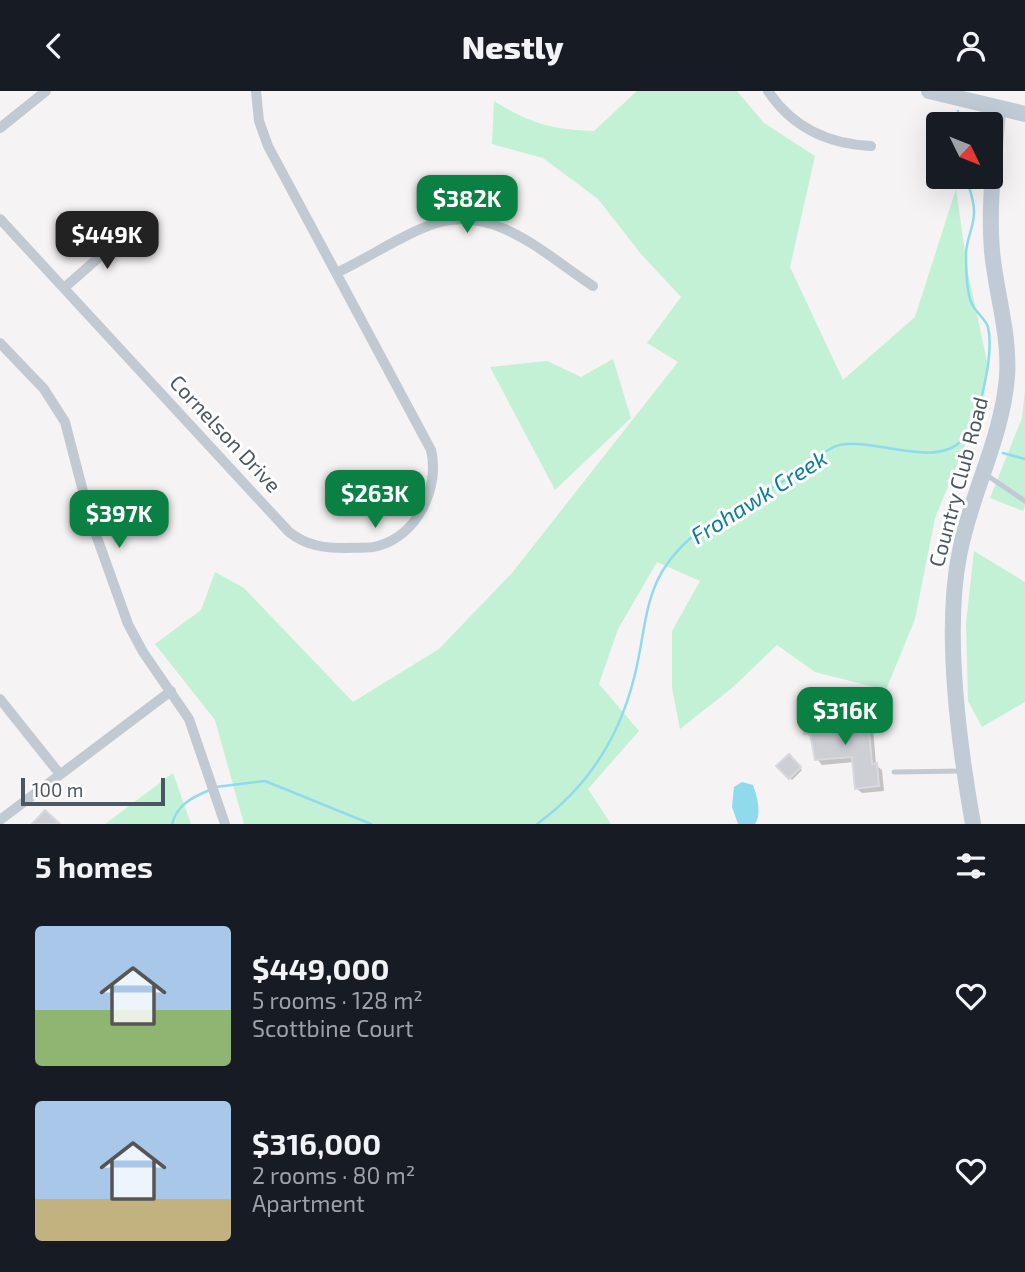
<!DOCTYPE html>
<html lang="en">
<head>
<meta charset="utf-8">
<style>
	:root { --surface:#171b24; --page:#242831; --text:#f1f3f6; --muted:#9ea1a6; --accent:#0b8043 }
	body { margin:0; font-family:"Exo 2",sans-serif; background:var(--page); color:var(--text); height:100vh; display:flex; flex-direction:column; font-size:26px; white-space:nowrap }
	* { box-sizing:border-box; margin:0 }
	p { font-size:23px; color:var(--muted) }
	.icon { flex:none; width:38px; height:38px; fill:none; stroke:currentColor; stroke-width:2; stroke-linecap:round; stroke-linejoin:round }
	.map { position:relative; height:733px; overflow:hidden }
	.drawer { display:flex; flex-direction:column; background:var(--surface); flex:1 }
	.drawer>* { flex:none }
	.needle { width:46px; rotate:133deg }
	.controls { position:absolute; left:926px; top:21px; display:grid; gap:14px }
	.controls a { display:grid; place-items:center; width:77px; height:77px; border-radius:7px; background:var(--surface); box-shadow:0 7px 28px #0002; font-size:35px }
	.scale { position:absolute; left:21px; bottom:18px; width:144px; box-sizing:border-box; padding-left:7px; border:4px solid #4a5661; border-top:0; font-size:19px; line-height:24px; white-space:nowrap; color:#4a5661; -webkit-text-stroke:5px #fff; paint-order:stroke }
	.price { position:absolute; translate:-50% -60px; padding:0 16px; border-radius:14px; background:var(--accent); color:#fff; font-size:23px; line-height:46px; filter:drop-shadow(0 2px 4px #0008) }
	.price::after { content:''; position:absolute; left:50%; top:42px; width:21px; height:16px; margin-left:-10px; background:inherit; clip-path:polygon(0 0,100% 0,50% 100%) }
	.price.on { background:#222; color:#fff }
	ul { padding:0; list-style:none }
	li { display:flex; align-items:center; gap:21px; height:175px; padding:0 35px }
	li span { display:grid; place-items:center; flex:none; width:196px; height:140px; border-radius:7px; color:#555 }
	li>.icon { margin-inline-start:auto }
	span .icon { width:84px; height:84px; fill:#fffc; stroke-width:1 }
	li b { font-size:30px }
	h2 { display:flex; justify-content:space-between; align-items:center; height:84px; padding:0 35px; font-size:30px }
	header { display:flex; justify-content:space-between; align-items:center; height:91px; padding:0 35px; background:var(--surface); font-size:32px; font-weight:800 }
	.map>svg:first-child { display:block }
	.green { fill:#c3f1d5 }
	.water { fill:#90daee }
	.shadow { fill:#0003 }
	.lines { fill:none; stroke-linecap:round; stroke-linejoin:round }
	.stream { stroke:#90daee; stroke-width:2.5 }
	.building { fill:#cdcfd5; stroke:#d7d9de; stroke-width:2 }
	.lane { stroke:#c1cad2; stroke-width:5 }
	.street { stroke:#c1cad2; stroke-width:10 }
	.secondary { stroke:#c1cbd6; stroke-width:16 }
	.labels { text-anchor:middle; stroke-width:6; stroke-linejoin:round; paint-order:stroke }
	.street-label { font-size:21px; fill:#4a5661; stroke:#fff }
	.water-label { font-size:23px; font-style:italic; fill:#0c7c9b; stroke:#fff }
</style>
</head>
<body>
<header><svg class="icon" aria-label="back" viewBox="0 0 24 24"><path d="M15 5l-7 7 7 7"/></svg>Nestly<svg class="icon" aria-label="person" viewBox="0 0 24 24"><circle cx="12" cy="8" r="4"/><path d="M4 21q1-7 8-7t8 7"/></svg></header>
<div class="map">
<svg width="1025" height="733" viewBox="0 0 1025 733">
	<rect width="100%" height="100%" fill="#f5f3f3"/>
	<path class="green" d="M637,0H737L764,32L815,65L790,176L843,289L915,226L956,98L968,182L987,270L984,309L935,427L915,528L886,599L815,581L777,554L732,597L680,638L672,597V540L700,490L657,471L618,538L599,593L639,640L588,698L611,733H244L215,629L155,553L201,519L215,481L244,497L353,611L439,558L512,482L678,271L647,252L681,206L641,163L598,108L543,67L492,53L494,10C529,32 552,39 594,40Z
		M613,268L631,327L555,399L490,276L547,270L581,286Z
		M1025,299V415L1023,420L990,407L1022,327Z
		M974,460L1025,491V611L982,636L968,610L966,532Z
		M173,682L191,733H105Z"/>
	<path class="water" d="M742,691L753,694C757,705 762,723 755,733H738L732,716L734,696Z"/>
	<path class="shadow" d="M828,627L833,632L868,630L873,636L876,674L882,679L884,700L862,702L856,697L854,671L822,674L817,668L813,647L805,642Z
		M789,666L802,679L792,689L779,675Z"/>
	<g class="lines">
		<path class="stream" d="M958,33V20
			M1003,362L1025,368
			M216,696L265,690L371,733
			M172,733C177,714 192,706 210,699
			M537,733C588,696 619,647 634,587C649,529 641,489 693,445C720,422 769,401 801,379C815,370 828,354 846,353C879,349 943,380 966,344C981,322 994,262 988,236C986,229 977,222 973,215C966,204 966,177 966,163C966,149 974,136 974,122C975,111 969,97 966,86"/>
	</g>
	<path class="building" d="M829,625V631L868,628L872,673L877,672L879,695L855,698L852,666L815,669L810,642L804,643L803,632Z
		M789,663L801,676L789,688L776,675Z
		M45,719L60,733H32Z"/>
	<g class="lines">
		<path class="lane" d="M985,383L1025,410
			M894,681L962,680"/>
		<path class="street" d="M768,0C792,36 828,53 871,55
			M0,37L46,0
			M0,128L289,441C307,455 324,457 346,457C356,456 368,458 378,455C418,444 440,396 431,359L268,55L259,30L256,0
			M336,182C367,168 396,147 428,135C491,109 544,163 593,195
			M64,197L129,140
			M0,252L44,298L65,331L90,427L128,533L143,561L189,628L225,733
			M0,608L59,682
			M0,729L171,600"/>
		<path class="secondary" d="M929,0L1025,23
			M973,733C959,654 944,543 959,465C970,404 1002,348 1007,286C1010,243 996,203 992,160C988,113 995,65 998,18"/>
	</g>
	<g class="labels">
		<g class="street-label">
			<text transform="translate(225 343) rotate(47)" y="7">Cornelson Drive</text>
			<text transform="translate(959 391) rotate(-75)" y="7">Country Club Road</text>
		</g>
		<g class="water-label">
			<text transform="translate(759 406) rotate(-32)" y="8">Frohawk Creek</text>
		</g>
	</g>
</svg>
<div class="controls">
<a><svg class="needle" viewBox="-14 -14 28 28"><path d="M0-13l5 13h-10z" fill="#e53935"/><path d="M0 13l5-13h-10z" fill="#9ea1a6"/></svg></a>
</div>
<div class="scale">100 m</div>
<b class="price" style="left:467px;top:144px">$382K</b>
<b class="price on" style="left:107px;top:180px">$449K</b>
<b class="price" style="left:375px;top:439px">$263K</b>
<b class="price" style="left:119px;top:459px">$397K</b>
<b class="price" style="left:845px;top:656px">$316K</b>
</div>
<section class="drawer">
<h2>5 homes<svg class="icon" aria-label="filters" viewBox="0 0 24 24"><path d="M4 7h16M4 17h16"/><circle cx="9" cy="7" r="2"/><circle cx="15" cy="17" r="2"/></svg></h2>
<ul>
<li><span style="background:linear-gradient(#a9c7e8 60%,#8fb573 0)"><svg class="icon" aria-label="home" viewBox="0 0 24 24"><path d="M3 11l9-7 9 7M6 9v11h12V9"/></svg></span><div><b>$449,000</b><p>5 rooms · 128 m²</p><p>Scottbine Court</p></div><svg class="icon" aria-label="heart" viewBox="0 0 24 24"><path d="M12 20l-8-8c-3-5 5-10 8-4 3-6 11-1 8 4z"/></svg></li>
<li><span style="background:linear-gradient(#a9c7e8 70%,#c2b280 0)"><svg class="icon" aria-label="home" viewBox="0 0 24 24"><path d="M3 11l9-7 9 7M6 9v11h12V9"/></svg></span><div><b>$316,000</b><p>2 rooms · 80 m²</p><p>Apartment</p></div><svg class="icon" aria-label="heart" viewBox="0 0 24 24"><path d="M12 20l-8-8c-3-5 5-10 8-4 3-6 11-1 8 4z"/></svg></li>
</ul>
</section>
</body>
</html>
